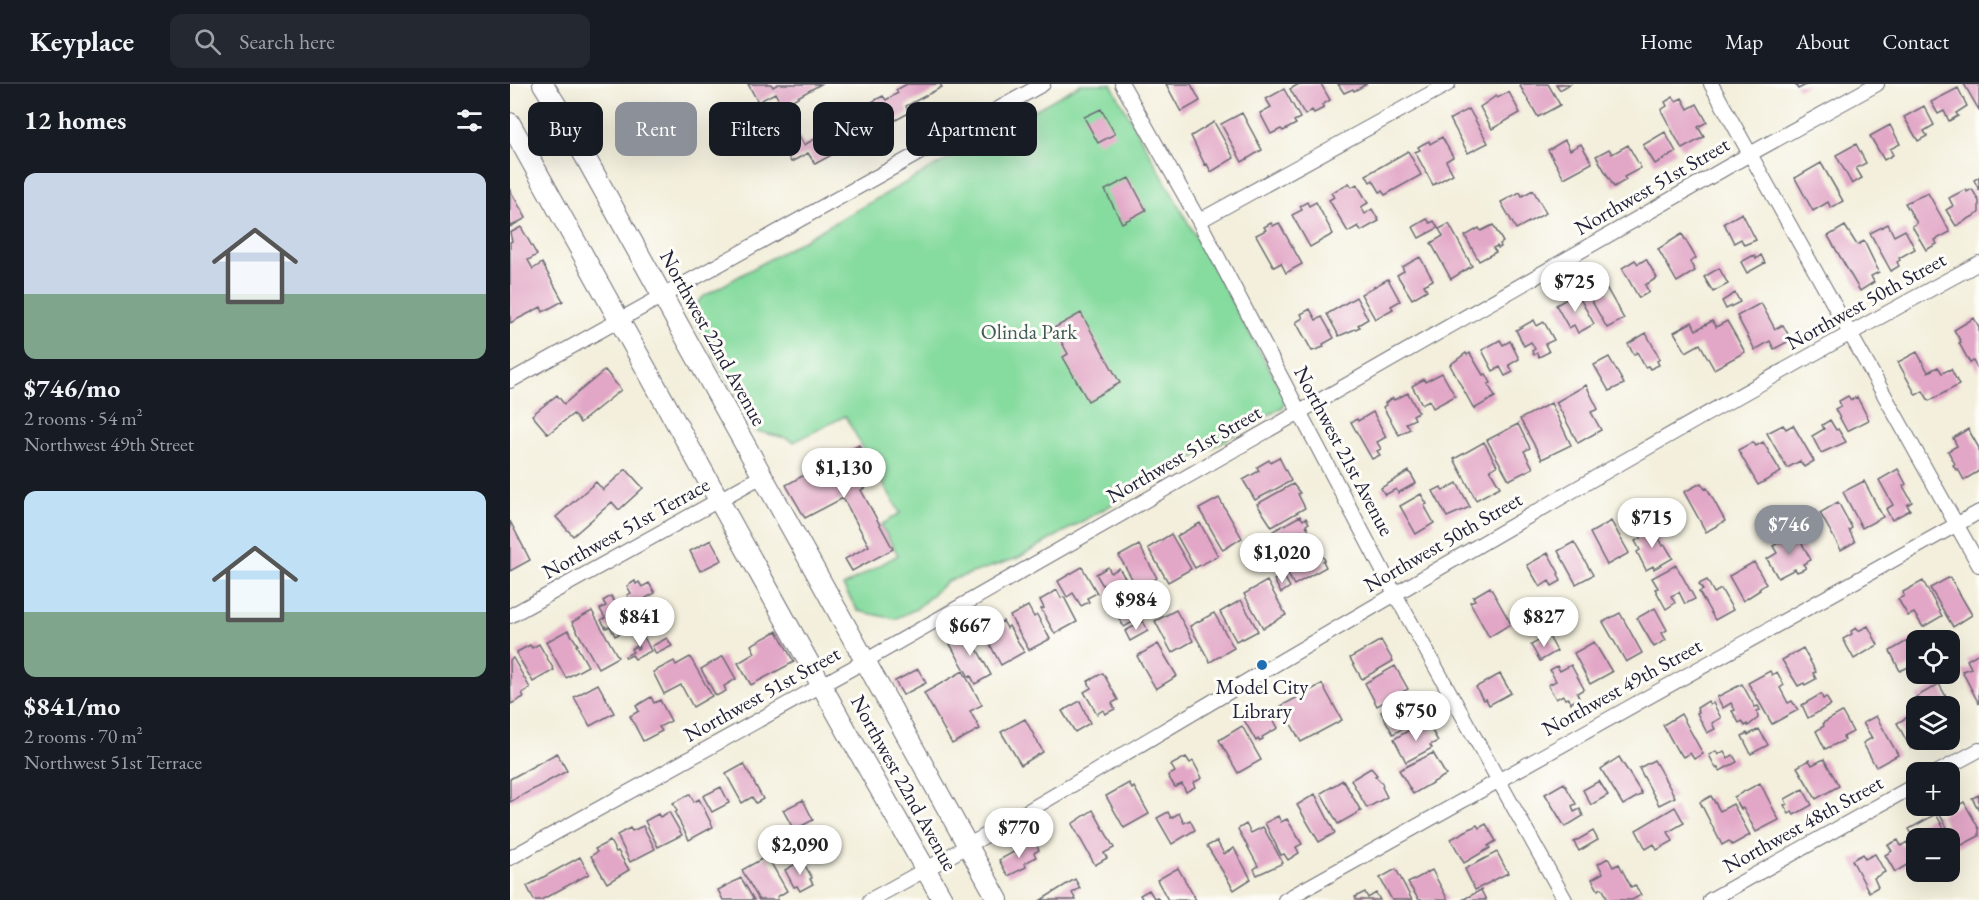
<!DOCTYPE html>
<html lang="en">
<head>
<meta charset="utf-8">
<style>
	:root { --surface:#171b24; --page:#242831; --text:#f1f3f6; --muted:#9ea1a6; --line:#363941; --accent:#8c9099 }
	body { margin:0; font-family:"EB Garamond",serif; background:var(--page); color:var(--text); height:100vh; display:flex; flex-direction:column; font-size:22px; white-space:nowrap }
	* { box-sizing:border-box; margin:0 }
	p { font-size:20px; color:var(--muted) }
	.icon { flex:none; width:33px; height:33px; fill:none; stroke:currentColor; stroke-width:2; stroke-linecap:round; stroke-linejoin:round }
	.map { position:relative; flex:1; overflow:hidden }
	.sheet { display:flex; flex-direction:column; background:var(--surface); width:510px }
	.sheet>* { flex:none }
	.banner { position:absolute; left:18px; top:18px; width:570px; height:54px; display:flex; gap:12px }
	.tools { position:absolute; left:1396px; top:546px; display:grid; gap:12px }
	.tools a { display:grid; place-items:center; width:54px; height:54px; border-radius:12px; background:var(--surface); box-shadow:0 6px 24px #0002; font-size:30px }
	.price { position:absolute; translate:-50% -51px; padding:0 14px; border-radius:21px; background:#fff; color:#222; font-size:20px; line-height:39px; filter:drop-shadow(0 2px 3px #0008) }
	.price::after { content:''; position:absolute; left:50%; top:36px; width:18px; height:14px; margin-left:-9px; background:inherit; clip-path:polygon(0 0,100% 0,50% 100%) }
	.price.active { background:var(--accent); color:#fff }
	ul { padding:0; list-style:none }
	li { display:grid; align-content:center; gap:12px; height:318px; padding:0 24px }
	li span { display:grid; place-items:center; height:186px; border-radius:12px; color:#555 }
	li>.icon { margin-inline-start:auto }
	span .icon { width:108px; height:108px; fill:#fffc; stroke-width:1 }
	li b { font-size:26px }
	h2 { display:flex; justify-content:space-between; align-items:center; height:72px; padding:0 24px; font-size:26px }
	.tag { padding:0 21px; border-radius:12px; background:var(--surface); box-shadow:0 6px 24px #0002; font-size:21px; line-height:54px }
	.tag.active { background:var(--accent); color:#fff }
	header { display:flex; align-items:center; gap:36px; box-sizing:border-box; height:84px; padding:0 30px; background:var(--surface); border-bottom:2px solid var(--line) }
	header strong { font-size:28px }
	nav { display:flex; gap:33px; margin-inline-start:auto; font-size:21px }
	.search { width:420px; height:54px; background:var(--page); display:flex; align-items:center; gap:15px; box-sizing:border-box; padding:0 21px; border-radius:12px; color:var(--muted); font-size:22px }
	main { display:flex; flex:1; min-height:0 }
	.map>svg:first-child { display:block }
	.green { fill:#86db9f; stroke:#547e6d; stroke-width:1.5 }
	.building { fill:#e2a6c6 }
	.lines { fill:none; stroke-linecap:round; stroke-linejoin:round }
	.street-casing { stroke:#6b6a73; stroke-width:16 }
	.secondary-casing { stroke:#6b6a73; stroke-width:22 }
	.street { stroke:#fff; stroke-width:14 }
	.secondary { stroke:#fff; stroke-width:20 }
	.poi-dot { fill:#1f6fb2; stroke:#fdfcf7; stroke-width:2 }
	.labels { text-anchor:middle; stroke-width:6; stroke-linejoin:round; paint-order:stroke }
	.street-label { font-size:21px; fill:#22223b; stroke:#fdfcf7 }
	.park-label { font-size:21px; fill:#405a59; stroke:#fdfcf7 }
	.poi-label { font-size:21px; fill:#22223b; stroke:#fdfcf7 }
</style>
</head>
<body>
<header>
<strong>Keyplace</strong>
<div class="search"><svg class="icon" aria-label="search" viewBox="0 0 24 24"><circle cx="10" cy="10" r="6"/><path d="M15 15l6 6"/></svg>Search here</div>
<nav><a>Home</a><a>Map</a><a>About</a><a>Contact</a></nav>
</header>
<main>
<section class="sheet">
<h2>12 homes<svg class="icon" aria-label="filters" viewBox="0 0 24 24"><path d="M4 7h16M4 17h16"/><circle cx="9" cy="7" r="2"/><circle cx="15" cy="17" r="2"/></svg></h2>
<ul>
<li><span style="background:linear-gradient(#c9d6e8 65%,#7fa58c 0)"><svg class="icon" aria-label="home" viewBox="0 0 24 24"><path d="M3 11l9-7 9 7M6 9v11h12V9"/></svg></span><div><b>$746/mo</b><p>2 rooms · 54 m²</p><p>Northwest 49th Street</p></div></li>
<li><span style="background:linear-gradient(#bfe0f5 65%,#7fa58c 0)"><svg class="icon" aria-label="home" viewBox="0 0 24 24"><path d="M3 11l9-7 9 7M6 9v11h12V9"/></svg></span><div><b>$841/mo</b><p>2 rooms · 70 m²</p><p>Northwest 51st Terrace</p></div></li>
</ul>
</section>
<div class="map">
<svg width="1469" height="816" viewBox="0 0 1469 816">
	<rect width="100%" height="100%" fill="#fdfcf7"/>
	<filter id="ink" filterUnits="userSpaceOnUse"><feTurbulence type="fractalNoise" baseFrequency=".0167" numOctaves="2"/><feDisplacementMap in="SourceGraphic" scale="12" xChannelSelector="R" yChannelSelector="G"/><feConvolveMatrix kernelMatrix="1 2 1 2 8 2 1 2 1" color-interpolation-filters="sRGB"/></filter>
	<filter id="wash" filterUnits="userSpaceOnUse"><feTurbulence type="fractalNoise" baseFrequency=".008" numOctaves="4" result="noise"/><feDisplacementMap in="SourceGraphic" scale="24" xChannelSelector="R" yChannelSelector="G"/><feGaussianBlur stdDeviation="1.35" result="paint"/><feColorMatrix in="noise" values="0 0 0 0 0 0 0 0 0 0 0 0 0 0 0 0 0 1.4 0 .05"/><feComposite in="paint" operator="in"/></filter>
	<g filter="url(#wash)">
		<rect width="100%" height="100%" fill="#f3efdc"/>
		<path class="green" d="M571,0H601L775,313L773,323L508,474L438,497L406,525L385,535L348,527L333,502L388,471L371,441L390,429L335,332L284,358L276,354L246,347L185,235L183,223L194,212Z"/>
		<g id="blocks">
			<path class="building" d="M238,0H261L263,3L268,0H311L272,22L265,9L248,18Z
				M397,0H430L432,3L396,22L399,29L384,37L382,32L355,47L358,51L305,80L298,69L281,78L262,42L279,33L294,61L340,36L337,31L373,12L376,16L388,9L386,6Z
				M656,0H681L690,17L671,28Z
				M789,0H811L820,16L812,21L814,24L804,29L802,26L795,31L780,5Z
				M828,0H857L844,7L843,5L834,9Z
				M1013,0H1038L1050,21L1028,33L1010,2Z
				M1046,0H1060L1050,6Z
				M1285,0H1298L1288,5Z
				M1454,0H1469V26Z
				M1448,4L1457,22L1446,29L1448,32L1439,37L1434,27L1428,30L1421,18Z
				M774,5L790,34L784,37L786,40L773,47L771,45L761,50L750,29L761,23L756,15Z
				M999,8L1010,29L982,45L970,23L986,12L987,14Z
				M1163,13L1166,17L1172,14L1178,25L1187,20L1197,38L1188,43L1194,53L1172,65L1151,26L1157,22L1155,18Z
				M1414,22L1424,41L1414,47L1417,52L1408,57L1394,33Z
				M591,25L605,50L588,59L574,33Z
				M959,25L978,59L958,69L940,35Z
				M732,29L752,66L732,78L711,40Z
				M704,38L724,74L701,88L697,80L695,81L681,52Z
				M1380,41L1390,60L1380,65L1383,71L1374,76L1360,52Z
				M1155,48L1166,68L1145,80L1133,61Z
				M932,53L943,73L936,77L943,90L923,101L905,68L910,66L908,63L913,60L919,57L920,60Z
				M1055,56L1060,66L1071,60L1082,79L1054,94L1038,66Z
				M1346,60L1356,79L1346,84L1352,94L1342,100L1326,71Z
				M1118,61L1131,84L1114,93L1116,96L1104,103L1086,72L1099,65L1102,70Z
				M898,67L911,91L875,111L872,107L870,108L863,96L860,98L856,91Z
				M1311,79L1333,117L1321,124L1318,118L1303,127L1285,94Z
				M1469,93V106L1464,96Z
				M619,94L636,126L612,139L595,106Z
				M839,99L842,103L847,100L858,119L851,123L855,130L862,125L869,137L851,147L848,142L838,148L819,116L824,113L821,109Z
				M1456,105L1457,108L1462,105L1469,117V129L1446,142L1436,126L1443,122L1439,114Z
				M0,106L16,134L0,143Z
				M1023,106L1036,129L1006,145L991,118L1010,108L1012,112Z
				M1418,109L1440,148L1425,156L1427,160L1416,166L1402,142L1407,139L1395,119Z
				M797,118L799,122L806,118L823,150L800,163L782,131L792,126L790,122Z
				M1232,129L1246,156L1234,161L1231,155L1224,159L1214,139Z
				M917,135L920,139L924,137L928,144L909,154L903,143Z
				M761,139L763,142L769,139L792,180L776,189L771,179L764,183L746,151L756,146L754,143Z
				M939,140L962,182L941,195L921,159L933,152L929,145Z
				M1378,140L1384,152L1395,146L1405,165L1389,174L1390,176L1387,178L1389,182L1381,187L1360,149Z
				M983,141L993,158L990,160L991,163L988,164L987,162L983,164L986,168L969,177L955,152L969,144L971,147Z
				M1335,142L1347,161L1354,157L1369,188L1361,192L1364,198L1350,207L1318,152Z
				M11,143L27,171L18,176L23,185L32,179L53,217L33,228L31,223L0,239V158L2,157L0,149Z
				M1172,150L1186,174L1180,178L1185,187L1167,198L1148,165Z
				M1244,171L1246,175L1251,171L1255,179L1237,189L1231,178Z
				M910,173L923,196L914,201L917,206L902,215L887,191L894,187L892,183Z
				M1136,175L1147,194L1135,201L1139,208L1129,214L1112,184L1125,176L1128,180Z
				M1209,184L1218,200L1203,208L1194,193Z
				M878,195L890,217L881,222L883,225L865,235L851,210Z
				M1092,196L1114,235L1097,244L1075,205Z
				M1067,209L1084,240L1068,249L1064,241L1059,244L1046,221Z
				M1225,209L1230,218L1216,225L1212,217Z
				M846,213L858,235L848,241L850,243L829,252L817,230Z
				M1251,219L1265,245L1273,241L1281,256L1264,265L1260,257L1245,266L1227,232Z
				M800,225L806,236L812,233L824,254L813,260L814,263L802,267L786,238L793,234L791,230Z
				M571,229L610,299L578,317L553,273L558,270L544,244Z
				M1464,234L1469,243V288L1463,277L1460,279L1449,259L1451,258L1444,246Z
				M1024,236L1027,242L1034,238L1044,256L1035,260L1039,268L1029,273L1027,269L1024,271L1022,267L1025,265L1021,258L1014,262L1006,246Z
				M1202,237L1206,243L1217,237L1235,268L1204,285L1190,260L1176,268L1164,248L1182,238L1186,246Z
				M1136,249L1150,275L1147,277L1149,281L1140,285L1138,282L1135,283L1127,268L1124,271L1118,260Z
				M990,256L993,261L1000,257L1009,275L999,281L1003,288L995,292L990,283L983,287L972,266Z
				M1407,268L1418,288L1428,283L1432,289L1441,285L1449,301L1419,317L1413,307L1406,311L1388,278Z
				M956,269L957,271L960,269L973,291L976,290L981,299L978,300L985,313L964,325L940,281Z
				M1099,273L1114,300L1099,307L1084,281Z
				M95,286L111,306L70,339L63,330L38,350L22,331L47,311L54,320Z
				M932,289L945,312L923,324L919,316L912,320L902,302L914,295L915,298Z
				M1076,301L1088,325L1081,328L1091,346L1068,359L1046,318Z
				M898,309L908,328L903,331L905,335L896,339L900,345L889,351L873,323L876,321L875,319L883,314L884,316Z
				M1338,312L1341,316L1347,313L1359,336L1337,347L1325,325L1331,322L1329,317Z
				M1041,319L1061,361L1032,375L1010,335Z
				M863,328L876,353L867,358L871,365L867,367L870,371L862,375L841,338L847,335L848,337Z
				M1320,336L1326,346L1328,345L1336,358L1311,369L1302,352L1314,345L1312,341Z
				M1008,340L1020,364L1014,367L1023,384L999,396L977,356Z
				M1273,341L1276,345L1283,341L1304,377L1294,383L1290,377L1277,384L1257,349Z
				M1458,345L1469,364V387L1454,396L1448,385L1446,386L1443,381L1445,380L1438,367L1447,362L1443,354Z
				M974,358L987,382L980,386L990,403L966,416L944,375Z
				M1243,358L1246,362L1253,358L1271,388L1248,401L1228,366Z
				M349,361L368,396L351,406L383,465L342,487L335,475L359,462L333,414L295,434L276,401Z
				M769,373L781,397L745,416L733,396L749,387L747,383L759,376L760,378Z
				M116,385L133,404L109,426L102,418L63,452L46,433L86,398L93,406Z
				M1388,385L1396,400L1393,402L1402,418L1397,421L1400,426L1382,436L1376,425L1383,421L1369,396Z
				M899,387L906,399L888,409L886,405L875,411L871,404Z
				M1354,397L1373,433L1352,444L1333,408Z
				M947,399L960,423L937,433L923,407L931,403L933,407Z
				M1191,399L1195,405L1197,404L1215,437L1196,448L1174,408Z
				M783,400L790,409L788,410L795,424L762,443L747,420Z
				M911,410L917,420L914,421L924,439L906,450L890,422Z
				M709,414L732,454L713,466L689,425Z
				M1328,418L1342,444L1339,446L1345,458L1331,466L1310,429Z
				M790,432L793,436L796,434L799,439L796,441L800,449L772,464L763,447Z
				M0,437L20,476L0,487Z
				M1101,437L1119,469L1097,481L1080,449Z
				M690,439L708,472L685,484L667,452Z
				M1143,441L1153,462L1155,461L1163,474L1144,485L1143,482L1136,486L1127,468L1130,466L1125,457L1131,454L1128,449Z
				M1286,449L1301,476L1293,480L1296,484L1292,486L1287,488L1285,485L1268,494L1257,475L1267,469L1263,462Z
				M661,450L681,485L658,498L638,464Z
				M201,456L212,476L190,487L180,467Z
				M802,458L815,476L813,477L816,483L784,501L771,477L780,471L781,472L796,464L795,462Z
				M1064,458L1083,491L1066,500L1048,467Z
				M629,461L647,494L628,505L609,472Z
				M1038,469L1049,489L1048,490L1051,497L1042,502L1039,497L1030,503L1017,481Z
				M1244,478L1256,500L1249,505L1250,506L1233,517L1219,492Z
				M1166,481L1185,515L1175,520L1169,508L1161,512L1165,519L1156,525L1145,505L1148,504L1142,494Z
				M572,483L587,509L577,514L579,518L571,522L563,509L557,513L548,497Z
				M598,483L601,489L609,484L620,502L613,506L616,510L602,517L586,490Z
				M773,491L780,503L771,509L764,496Z
				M1440,493L1462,531L1443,543L1420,504Z
				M1197,496L1204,509L1211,505L1223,526L1205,536L1189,508L1193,506L1189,500Z
				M125,497L126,500L129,498L132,503L139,499L145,509L136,514L143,528L127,537L119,521L122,520L117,511L121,509L117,502Z
				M757,497L776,531L753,544L734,510Z
				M1413,497L1432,532L1413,543L1404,529L1398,532L1388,515L1394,512L1393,508Z
				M980,503L1001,540L979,553L960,518L965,516L963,513Z
				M547,506L551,514L554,513L567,538L545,550L531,525L534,524L530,516Z
				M101,512L121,544L105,552L100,542L96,544L91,536L95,534L90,525L96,522L93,517Z
				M731,516L748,547L733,555L732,554L726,557L710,528Z
				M1030,518L1040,536L1018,548L1008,530Z
				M518,522L524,533L527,531L540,555L519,566L500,532Z
				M615,524L623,538L614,543L606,530Z
				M1145,524L1157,546L1152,549L1156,556L1144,563L1127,534Z
				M666,526L683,557L662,569L645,537Z
				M82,527L108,573L88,584L62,538Z
				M704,529L724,564L700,578L680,542Z
				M1110,529L1132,569L1116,578L1093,538Z
				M493,537L497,544L499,542L514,568L491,581L477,555L479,554L475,546Z
				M633,537L638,547L620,557L615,547Z
				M1358,542L1368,561L1344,575L1333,555L1342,550L1341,547L1346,544L1348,547Z
				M58,546L68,561H66L78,582L56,594L36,558Z
				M453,546L456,552L459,550L481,591L465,600L461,592L459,593L440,560L444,558L441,552Z
				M267,547L284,578L241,601L228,579L245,569L241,561Z
				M133,551L141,567L125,575L122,571L116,574L115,572L123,568L121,565L126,562L127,565L129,564L125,556Z
				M1038,551L1047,567L1030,577L1021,561Z
				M1404,553L1407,558V570L1405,571L1407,579L1390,587L1380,567Z
				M157,554L162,562L146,570L142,562Z
				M871,556L883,577L852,595L840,574Z
				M1084,558L1102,588L1080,600L1064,569Z
				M29,560L44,586L23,598L8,572L7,568L20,561L22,564Z
				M648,560L667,592L646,605L627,572Z
				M1293,564L1306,588L1303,589L1306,595L1295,601L1294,599L1288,602L1272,576Z
				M1469,569V620L1452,587L1461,584L1457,576Z
				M213,572L226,595L214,602L216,607L206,612L191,585Z
				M180,573L202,612L183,623L171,601L154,610L143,588L164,577L166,581Z
				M3,574L20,604L12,609L14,613L1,620L0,576Z
				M1061,581L1074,605L1067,609L1069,614L1061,619L1058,614L1055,615L1053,611L1046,615L1038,601L1046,597L1040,586L1047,582L1050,587Z
				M885,582L898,605L867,622L855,599Z
				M408,585L416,599L393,611L385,597Z
				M453,587L472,621L460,627L470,645L442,660L414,609Z
				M1260,587L1262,591L1267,588L1274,601L1270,604L1278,619L1282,617L1288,626L1262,640L1238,599Z
				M593,589L608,616L602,619L605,625L595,630L593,626L587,630L574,608L581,604L578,597Z
				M990,590L1001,609L979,621L976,615L973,616L966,603Z
				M88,600L104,629L80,642L64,613Z
				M812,600L832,636L791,658L771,622Z
				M1232,600L1245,623L1248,622L1250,626L1247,627L1248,634L1238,642L1237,640L1235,642L1232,637L1229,639L1222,627L1225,626L1221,619L1213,624L1207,613Z
				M1429,600L1448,634L1440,639V622H1411L1406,613Z
				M1311,610L1313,615L1316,613L1321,621L1298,634L1292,621Z
				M901,611L910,626L912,625L915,632L883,650L871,628Z
				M141,613L144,619L150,616L161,637L149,643L152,647L133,657L120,632L129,627L126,622Z
				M570,617L580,639L565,648L552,627Z
				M1198,617L1200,621L1203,619L1211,634L1202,639L1205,645L1197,649L1187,629L1189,628L1187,624Z
				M744,628L747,634L759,628L768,644L752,653L753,655L749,657L748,655L746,657L733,634Z
				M1332,628L1343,648L1333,653L1335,656L1315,665L1306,647L1314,642L1313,639Z
				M1405,629L1407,633V656H1413L1414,658L1401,665L1387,639Z
				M1171,630L1193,670L1184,675L1180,669L1173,673L1169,667L1168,668L1153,641Z
				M1366,632L1388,671L1366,683L1353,659L1362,654L1353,639Z
				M515,635L533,668L511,681L491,648Z
				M918,640L928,657L920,661L922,664L896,678L884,655L908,641L910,644Z
				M732,642L751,676L728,689L709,656Z
				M1249,645L1258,661L1241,670L1232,652L1237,649L1238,651Z
				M1206,667L1208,671L1214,667L1218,674L1223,671L1227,678L1210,687L1208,683L1206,684L1199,671Z
				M47,669L57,687L0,718V695Z
				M923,669L936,691L903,710L889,686Z
				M676,673L680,679L683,677L692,694L683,699L685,703L676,708L672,700L665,703L658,692L665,688L661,681Z
				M1109,673L1132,710L1113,721L1091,685Z
				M1314,675L1329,702L1306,715L1287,683L1299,676L1302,681Z
				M1144,676L1165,713L1149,721L1129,684Z
				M234,680L253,715L246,719L242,713L232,719L216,690Z
				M861,684L867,691L865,692L872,699L873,702L872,703L877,713L857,724L841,696Z
				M833,696L851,727L828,740L811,709Z
				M1089,697L1098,711L1081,721L1073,706Z
				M619,699L622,705L624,703L639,730L614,744L596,712Z
				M1054,699L1066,720L1062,722L1064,728L1070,725L1073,732L1055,743L1035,710Z
				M1250,699L1269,736L1246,748L1233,724L1231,725L1224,713Z
				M211,703L219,719L202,728L193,712Z
				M1293,705L1302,721L1284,731L1282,728L1279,730L1274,721L1277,720L1275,715Z
				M180,710L184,718L189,715L203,743L179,756L165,729L167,727L163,719Z
				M805,710L825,749L809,758L787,721Z
				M1469,711V726L1462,714Z
				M1201,712L1210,727L1223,720L1240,751L1222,761L1219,757L1212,761L1190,718Z
				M293,716L303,736L284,746L273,726Z
				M1454,718L1469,745V752L1448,763L1430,731Z
				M1165,723L1174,739L1158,748L1163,757L1147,766L1144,760L1136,765L1126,746Z
				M583,726L604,764L594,769L597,774L585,781L562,740Z
				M159,728L172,751L148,763L135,737L148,730L150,733Z
				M658,728L661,734L669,729L674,739L680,736L685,746L662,760L647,734Z
				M1426,730L1439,754L1414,753L1407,754V759L1399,745Z
				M768,732L771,738L777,735L792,760L786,763L789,769L778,776L774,770L771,771L755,739Z
				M736,740L741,749L753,743L773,779L747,791L744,785L748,782L728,745Z
				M976,740L986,757L978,762L980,764L954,779L941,755L967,741L969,744Z
				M133,742L145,765L120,778L107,751L120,744L122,747Z
				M1083,747L1088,756L1069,767L1064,758Z
				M1388,756L1391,762L1397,758L1407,775L1385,788L1375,771L1382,767L1378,761Z
				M100,757L106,768L108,767L119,786L97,799L81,772L87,768L85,765Z
				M524,757L529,766L524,769L526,773L515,779L516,783L498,792L489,776Z
				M707,757L714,770L724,764L741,795L724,806L697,762Z
				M987,768L998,789L965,806L955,785Z
				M1353,770L1355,775L1365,770L1375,788L1364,794L1368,803L1359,808L1342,776Z
				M257,772L277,807L267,813L268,815L267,816H249L232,786Z
				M70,773L79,790L31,816H24L17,802Z
				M1098,774L1103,783L1109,780L1121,803L1125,801L1131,811L1122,816H1091L1097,813L1092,804L1088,806L1082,795L1093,789L1088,780Z
				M292,776L302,794L300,795L303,800L290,807L287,802L284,803L275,786Z
				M668,784L686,816H658L647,796Z
				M886,785L902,816H882L870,794Z
				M922,786L938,816H909L898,799Z
				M231,794L244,816H213L208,806Z
				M565,795L570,804L562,809L566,816H531Z
				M639,806L644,814L647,813L649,816H633L630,811Z
				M971,806L976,816H952Z
				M855,808L858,814L866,809L870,816H846L845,813Z"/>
		</g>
	</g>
	<g filter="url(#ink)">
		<use href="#blocks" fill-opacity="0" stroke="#6b6a73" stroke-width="1.5"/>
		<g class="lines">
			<g class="street-casing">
				<path id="street" d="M612,0L689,137L885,510L1055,816
					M1201,0L1469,481
					M689,137L938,0
					M0,297L533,0
					M0,532L252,392
					M1428,688L1469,666
					M0,774L355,577L1240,70L1367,0
					M360,816C492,745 620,666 749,590C987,450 1226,310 1469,179
					M775,816L1469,428
					M1200,816L1407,700"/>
			</g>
			<g class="secondary-casing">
				<path id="secondary" d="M33,0L48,24L488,816
					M0,39L339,651L433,816"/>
			</g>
			<use href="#street" class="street"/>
			<use href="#secondary" class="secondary"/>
		</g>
	</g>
	<circle class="poi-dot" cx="752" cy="581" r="6"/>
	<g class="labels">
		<g class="street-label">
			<text transform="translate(1142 102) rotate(-30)" y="7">Northwest 51st Street</text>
			<text transform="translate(1356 217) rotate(-29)" y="7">Northwest 50th Street</text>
			<text transform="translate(203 254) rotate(61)" y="7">Northwest 22nd Avenue</text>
			<text transform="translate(834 367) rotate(62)" y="7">Northwest 21st Avenue</text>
			<text transform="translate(674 370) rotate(-30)" y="7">Northwest 51st Street</text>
			<text transform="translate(116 444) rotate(-29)" y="7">Northwest 51st Terrace</text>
			<text transform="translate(933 458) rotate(-30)" y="7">Northwest 50th Street</text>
			<text transform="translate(1112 603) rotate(-29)" y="7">Northwest 49th Street</text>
			<text transform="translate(252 610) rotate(-29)" y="7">Northwest 51st Street</text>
			<text transform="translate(394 699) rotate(61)" y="7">Northwest 22nd Avenue</text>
			<text transform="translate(1293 740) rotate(-29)" y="7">Northwest 48th Street</text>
		</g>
		<g class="park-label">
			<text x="519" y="255">Olinda Park</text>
		</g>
		<g class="poi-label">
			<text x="752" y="610">Model City<tspan x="752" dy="24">Library</tspan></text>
		</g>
	</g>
</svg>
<div class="tools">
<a><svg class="icon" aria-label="locate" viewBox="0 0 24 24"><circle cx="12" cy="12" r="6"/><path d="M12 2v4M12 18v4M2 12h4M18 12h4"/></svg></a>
<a><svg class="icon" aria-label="layers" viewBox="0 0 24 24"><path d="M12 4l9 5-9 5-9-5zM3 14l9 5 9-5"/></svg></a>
<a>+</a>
<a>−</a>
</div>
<b class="price" style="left:1065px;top:229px">$725</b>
<b class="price" style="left:334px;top:415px">$1,130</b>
<b class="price" style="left:1142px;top:465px">$715</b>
<b class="price active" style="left:1279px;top:472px">$746</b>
<b class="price" style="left:772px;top:500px">$1,020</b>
<b class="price" style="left:626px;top:547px">$984</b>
<b class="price" style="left:130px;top:564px">$841</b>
<b class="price" style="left:1034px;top:564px">$827</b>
<b class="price" style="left:460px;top:573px">$667</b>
<b class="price" style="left:906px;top:658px">$750</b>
<b class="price" style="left:509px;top:775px">$770</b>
<b class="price" style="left:290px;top:792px">$2,090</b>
<div class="banner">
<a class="tag">Buy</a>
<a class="tag active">Rent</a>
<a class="tag">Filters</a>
<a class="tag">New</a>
<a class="tag">Apartment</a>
</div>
</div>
</main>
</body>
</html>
